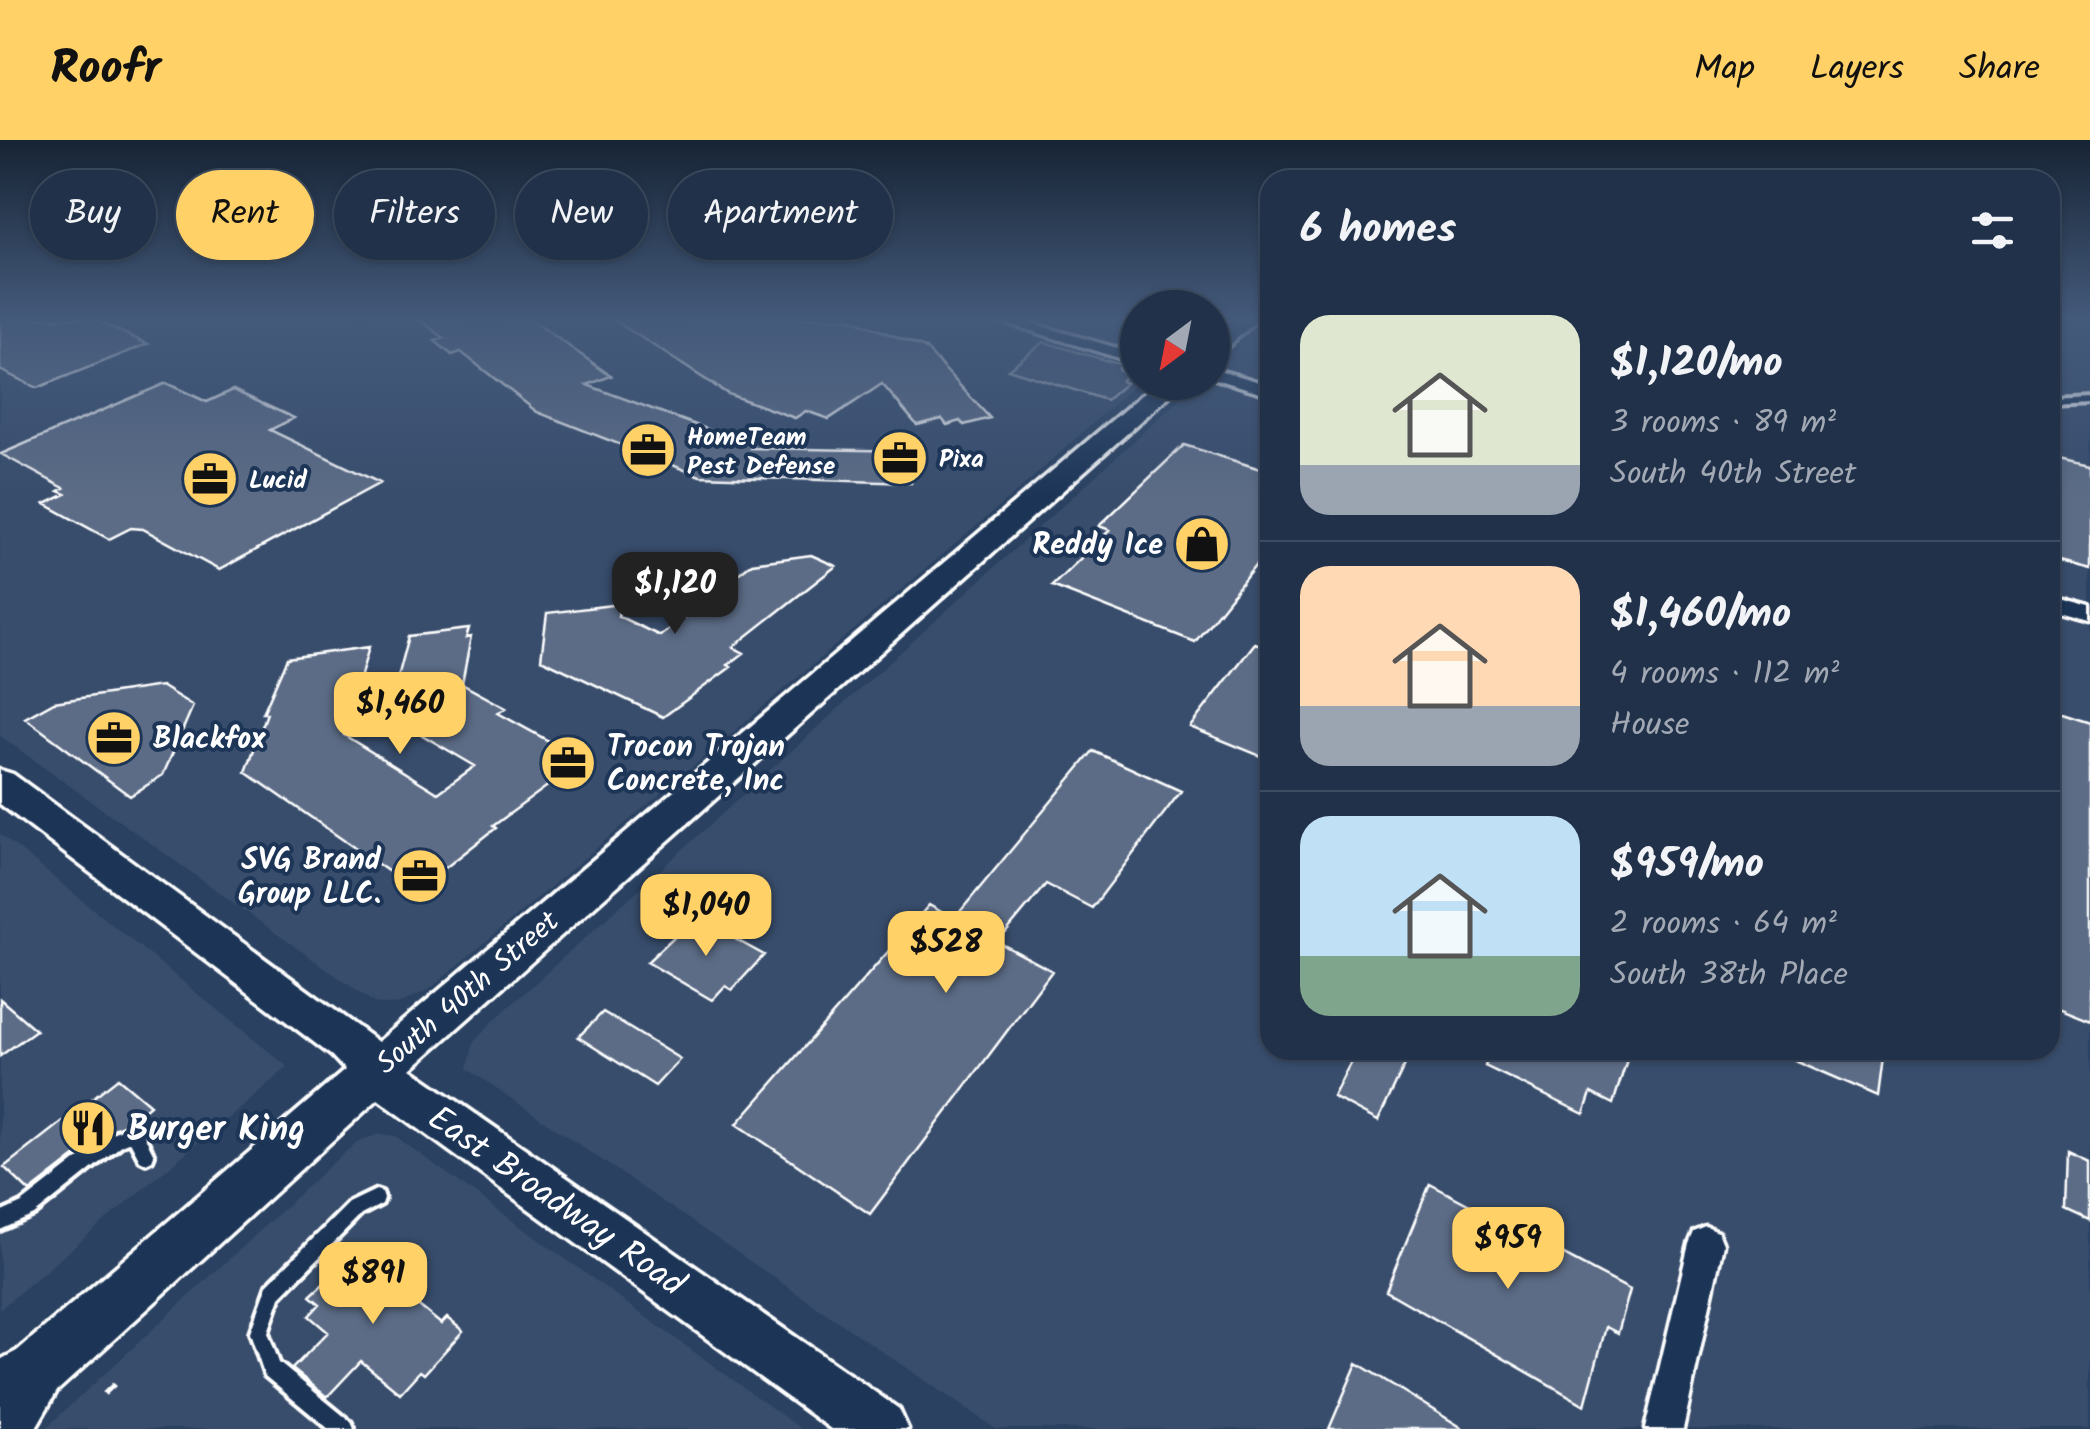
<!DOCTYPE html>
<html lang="en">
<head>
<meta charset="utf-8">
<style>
	:root { --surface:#203149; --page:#2d3d53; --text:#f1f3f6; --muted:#a2a9b4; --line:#3d4c61; --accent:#ffd166 }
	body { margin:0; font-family:Kalam,sans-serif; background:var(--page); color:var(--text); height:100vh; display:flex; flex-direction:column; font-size:38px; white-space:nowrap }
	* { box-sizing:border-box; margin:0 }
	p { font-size:32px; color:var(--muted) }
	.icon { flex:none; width:55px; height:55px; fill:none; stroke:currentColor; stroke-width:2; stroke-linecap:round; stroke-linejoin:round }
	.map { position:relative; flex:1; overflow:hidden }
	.details { position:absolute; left:1260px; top:30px; width:800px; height:890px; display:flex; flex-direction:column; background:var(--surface); border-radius:30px; box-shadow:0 2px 8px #0004,0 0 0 2px var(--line) }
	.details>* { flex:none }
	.banner { position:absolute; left:30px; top:30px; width:950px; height:90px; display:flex; gap:20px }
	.needle { width:65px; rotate:212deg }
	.tools { position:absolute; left:1120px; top:150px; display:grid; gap:20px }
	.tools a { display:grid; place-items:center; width:110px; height:110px; border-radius:50%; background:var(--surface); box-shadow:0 2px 8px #0004,0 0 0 2px var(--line); font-size:50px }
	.price { position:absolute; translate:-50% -85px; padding:0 22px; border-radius:20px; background:var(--accent); color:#111; font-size:32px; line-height:65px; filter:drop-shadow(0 2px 5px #0008) }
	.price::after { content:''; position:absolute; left:50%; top:60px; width:30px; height:22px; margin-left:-15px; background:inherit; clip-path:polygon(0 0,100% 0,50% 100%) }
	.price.active { background:#222; color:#fff }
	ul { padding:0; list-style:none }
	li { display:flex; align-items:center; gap:30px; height:250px; padding:0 40px }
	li+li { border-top:2px solid var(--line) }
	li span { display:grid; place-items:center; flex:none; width:280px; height:200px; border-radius:30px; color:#555 }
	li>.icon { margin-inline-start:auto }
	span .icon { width:120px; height:120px; fill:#fffc; stroke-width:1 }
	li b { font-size:42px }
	h2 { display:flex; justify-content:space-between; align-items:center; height:120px; padding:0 40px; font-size:42px }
	.tag { padding:0 35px; border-radius:45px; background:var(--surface); box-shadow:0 2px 8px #0004,0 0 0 2px var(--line); font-size:35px; line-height:90px }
	.tag.active { background:var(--accent); color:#111 }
	header { display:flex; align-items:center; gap:60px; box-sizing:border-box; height:140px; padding:0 50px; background:var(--accent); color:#111 }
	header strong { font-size:48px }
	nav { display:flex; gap:55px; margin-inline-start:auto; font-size:35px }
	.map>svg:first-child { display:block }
	.built { fill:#394e6c }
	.green { fill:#465975; stroke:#a2acba; stroke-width:2.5 }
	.building { fill:#5b6c86; stroke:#fff; stroke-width:2.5 }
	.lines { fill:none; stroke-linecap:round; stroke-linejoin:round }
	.service-casing { stroke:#fff; stroke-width:8 }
	.minor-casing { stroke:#fff; stroke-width:7 }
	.secondary-casing { stroke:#fff; stroke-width:7 }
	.path { stroke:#fff; stroke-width:5; stroke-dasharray:14 10; stroke-linecap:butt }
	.service { fill:#1d3557; fill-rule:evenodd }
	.minor { fill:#1d3557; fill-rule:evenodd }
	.secondary { fill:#1d3557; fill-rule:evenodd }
	.labels { text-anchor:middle; stroke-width:8; stroke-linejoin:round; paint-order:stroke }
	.far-poi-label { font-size:25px; font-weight:bold; fill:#fff; stroke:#1d3557; text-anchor:start }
	.poi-label { font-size:30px; font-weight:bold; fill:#fff; stroke:#1d3557; text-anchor:end }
	.street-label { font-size:30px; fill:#fff; stroke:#1d3557 }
	.near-poi-label { font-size:35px; font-weight:bold; fill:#fff; stroke:#1d3557; text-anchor:start }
	.near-street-label { font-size:35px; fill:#fff; stroke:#1d3557 }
</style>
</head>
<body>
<header>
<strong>Roofr</strong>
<nav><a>Map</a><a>Layers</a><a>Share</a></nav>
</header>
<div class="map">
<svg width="2090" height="1289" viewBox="0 0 2090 1289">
	<rect width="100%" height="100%" fill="#2a4161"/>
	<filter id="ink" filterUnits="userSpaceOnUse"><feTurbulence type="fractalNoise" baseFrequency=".01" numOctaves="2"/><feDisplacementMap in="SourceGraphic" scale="20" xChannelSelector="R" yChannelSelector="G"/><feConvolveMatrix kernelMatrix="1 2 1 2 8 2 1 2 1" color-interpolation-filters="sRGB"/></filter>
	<g filter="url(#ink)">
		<path class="built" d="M0,178H1137L1138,242L1020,349L430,849L399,864L386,865L374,863L0,596Z
			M1270,178V910H2050V178H2090V1289H996L468,929L474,902L491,883L1198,243L1212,242L1213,229Z
			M0,694L288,927L0,1169Z
			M380,994L395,996L801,1289H45L337,1019L359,1001Z"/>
		<path class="green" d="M1044,202L1122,225L1118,229L1126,236L1121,241L1126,243L1106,260L1008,229Z"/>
		<path class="building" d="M0,178H90L148,204L37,248L0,230Z
			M417,178H529L611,236L587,245L753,306L751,308L911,311L908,319H915L911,343L700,336L537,272L461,212L452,215L435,201L444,198Z
			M611,178H849L925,208L990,278L964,285L960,281L947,285L942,279L917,285L882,244L829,279L806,271L795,278L728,254Z
			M166,243L207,262L233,250L294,278L270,290L380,343L219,430L143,389L131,388L109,399L45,364L66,354L59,351L64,348L1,314Z
			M1184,305L1270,332V407L1195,502L1052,446L1110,390L1099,386Z
			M2050,316L2090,325V429L2056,420Z
			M811,415L836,426L733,507L744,513L728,525L731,527L663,577L541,519L547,473L620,464L618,476L660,496L752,423Z
			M469,489L466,498L471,497L462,544L506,568L498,573L583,620L493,686L496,688L421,747L396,731L392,734L246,632L267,573H263L287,518L369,507L344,595L438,653L475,626L388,575L409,496Z
			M1255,503L1270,508V620L1190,587Z
			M161,546L193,566L163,635L130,656L25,578L54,562Z
			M2050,569L2090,582V881L2050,865Z
			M1093,611L1181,651L1092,768L1046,744L998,802L1052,831L870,1074L737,984L929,765L954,779Z
			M695,777L764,815L732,850L725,846L712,860L647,822Z
			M0,859L36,890L0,916Z
			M603,872L680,919L655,946L578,897Z
			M1357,910H1412L1378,981L1333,957Z
			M1491,910H1630L1613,964L1591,953L1584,974L1485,926Z
			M1772,910H1884L1878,956Z
			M118,938L150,965L128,983L110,990L30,1052L4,1027Z
			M2068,1011L2090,1021V1081L2066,1070Z
			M1430,1044L1630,1150L1618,1193L1606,1187L1585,1265L1386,1151Z
			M355,1115L364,1122L370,1116L385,1128L396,1117L416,1132L404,1144L420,1156L414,1162L441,1184L447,1178L463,1191L424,1234L420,1231L400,1253L361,1221L327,1257L292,1229L328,1192L309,1176L320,1164L310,1156Z
			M1357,1223L1464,1289H1329Z"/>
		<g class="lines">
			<g class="service-casing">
				<path id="service" d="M2090,255V261L2050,263V257Z
					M129,986L143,993L154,1015L152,1020L146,1023L140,1020L131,1003L128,1002L123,1004L34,1075L0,1090V1073L22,1063L112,993Z
					M376,1050L382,1052L384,1058L382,1064L361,1075L280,1157L268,1192L279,1223L351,1282L354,1289H329L265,1236L250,1192L267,1145L349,1063Z"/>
			</g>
			<g class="minor-casing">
				<path id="minor" d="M990,178H1014L1138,214V224Z
					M1212,228L1270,245V255L1212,238Z
					M2050,456L2090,467V481L2050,470Z
					M1706,1087L1718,1092L1723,1104L1683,1289H1645L1689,1104L1694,1092Z"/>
			</g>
			<g class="secondary-casing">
				<path id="secondary" d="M1233,178H1259L1221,213L1212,215V195Z
					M1157,242H1185L411,929L899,1269L908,1289H831L378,959L57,1251L35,1289H0V1220L17,1211L345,930L332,916L0,664V630L13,634L378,902Z"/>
			</g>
			<path class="path" d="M104,1254L121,1238"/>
			<use href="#service" class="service"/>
			<use href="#minor" class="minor"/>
			<use href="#secondary" class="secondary"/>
		</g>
	</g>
	<linearGradient id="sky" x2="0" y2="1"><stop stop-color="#172435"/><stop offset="0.5" stop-color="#445a7b"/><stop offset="1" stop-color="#445a7b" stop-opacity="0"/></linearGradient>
	<rect width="2090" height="358" fill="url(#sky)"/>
	<defs>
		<g id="office-disc" transform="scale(2.875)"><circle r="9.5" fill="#ffd166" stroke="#1d3557"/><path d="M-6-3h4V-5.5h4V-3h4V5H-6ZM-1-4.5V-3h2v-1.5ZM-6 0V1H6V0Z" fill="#111"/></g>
		<g id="shop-disc" transform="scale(2.875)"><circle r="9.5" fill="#ffd166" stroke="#1d3557"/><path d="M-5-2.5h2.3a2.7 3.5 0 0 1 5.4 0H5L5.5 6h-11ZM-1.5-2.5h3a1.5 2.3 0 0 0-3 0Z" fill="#111"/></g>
		<g id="restaurant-disc" transform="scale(2.875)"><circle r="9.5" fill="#ffd166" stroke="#1d3557"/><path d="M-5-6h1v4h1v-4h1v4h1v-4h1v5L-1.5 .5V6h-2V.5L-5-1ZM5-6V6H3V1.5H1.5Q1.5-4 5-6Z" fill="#111"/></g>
	</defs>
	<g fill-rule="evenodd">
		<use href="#office-disc" x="648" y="310"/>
		<use href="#office-disc" x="900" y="318"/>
		<use href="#office-disc" x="210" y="339"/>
		<use href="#shop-disc" x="1202" y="404"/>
		<use href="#office-disc" x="114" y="598"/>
		<use href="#office-disc" x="568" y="623"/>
		<use href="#office-disc" x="420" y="736"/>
		<use href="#restaurant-disc" x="88" y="988"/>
	</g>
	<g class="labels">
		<g class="far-poi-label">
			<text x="687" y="305">HomeTeam<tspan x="687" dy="29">Pest Defense</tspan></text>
			<text x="939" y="327">Pixa</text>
			<text x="249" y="348">Lucid</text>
		</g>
		<g class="poi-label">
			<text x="1163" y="414">Reddy Ice</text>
			<text x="153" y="608" text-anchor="start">Blackfox</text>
			<text x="607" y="616" text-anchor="start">Trocon Trojan<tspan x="607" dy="34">Concrete, Inc</tspan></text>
			<text x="381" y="729">SVG Brand<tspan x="381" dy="34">Group LLC.</tspan></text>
		</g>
		<g class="street-label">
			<text transform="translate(467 852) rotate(-41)" y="10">South 40th Street</text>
		</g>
		<g class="near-poi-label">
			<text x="127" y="1000">Burger King</text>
		</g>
		<g class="near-street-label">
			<text transform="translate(557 1060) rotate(35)" y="12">East Broadway Road</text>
		</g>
	</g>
</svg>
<div class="tools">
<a><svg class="needle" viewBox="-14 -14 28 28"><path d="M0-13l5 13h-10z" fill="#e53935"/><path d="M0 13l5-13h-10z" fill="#a2a9b4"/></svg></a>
</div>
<b class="price active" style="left:675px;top:497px">$1,120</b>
<b class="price" style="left:400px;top:617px">$1,460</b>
<b class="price" style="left:706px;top:819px">$1,040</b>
<b class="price" style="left:946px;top:856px">$528</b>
<b class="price" style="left:1508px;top:1152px">$959</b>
<b class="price" style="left:373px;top:1187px">$891</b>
<div class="banner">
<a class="tag">Buy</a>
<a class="tag active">Rent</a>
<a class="tag">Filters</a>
<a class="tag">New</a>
<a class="tag">Apartment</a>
</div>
<section class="details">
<h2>6 homes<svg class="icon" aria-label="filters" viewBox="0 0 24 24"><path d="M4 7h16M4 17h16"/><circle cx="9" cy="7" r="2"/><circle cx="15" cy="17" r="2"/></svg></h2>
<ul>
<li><span style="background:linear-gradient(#dfe7d0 75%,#9aa5b1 0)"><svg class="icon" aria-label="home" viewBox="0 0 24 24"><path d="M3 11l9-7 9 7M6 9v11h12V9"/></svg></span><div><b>$1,120/mo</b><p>3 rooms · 89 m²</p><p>South 40th Street</p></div></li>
<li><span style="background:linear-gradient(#ffd9b3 70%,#9aa5b1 0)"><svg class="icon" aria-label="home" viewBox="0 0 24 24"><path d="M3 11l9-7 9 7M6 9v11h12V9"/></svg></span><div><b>$1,460/mo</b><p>4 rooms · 112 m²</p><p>House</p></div></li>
<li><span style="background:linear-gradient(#bfe0f5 70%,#7fa58c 0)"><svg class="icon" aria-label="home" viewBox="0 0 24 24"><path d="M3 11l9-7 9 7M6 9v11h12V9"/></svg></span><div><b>$959/mo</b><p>2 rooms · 64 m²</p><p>South 38th Place</p></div></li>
</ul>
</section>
</div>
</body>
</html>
